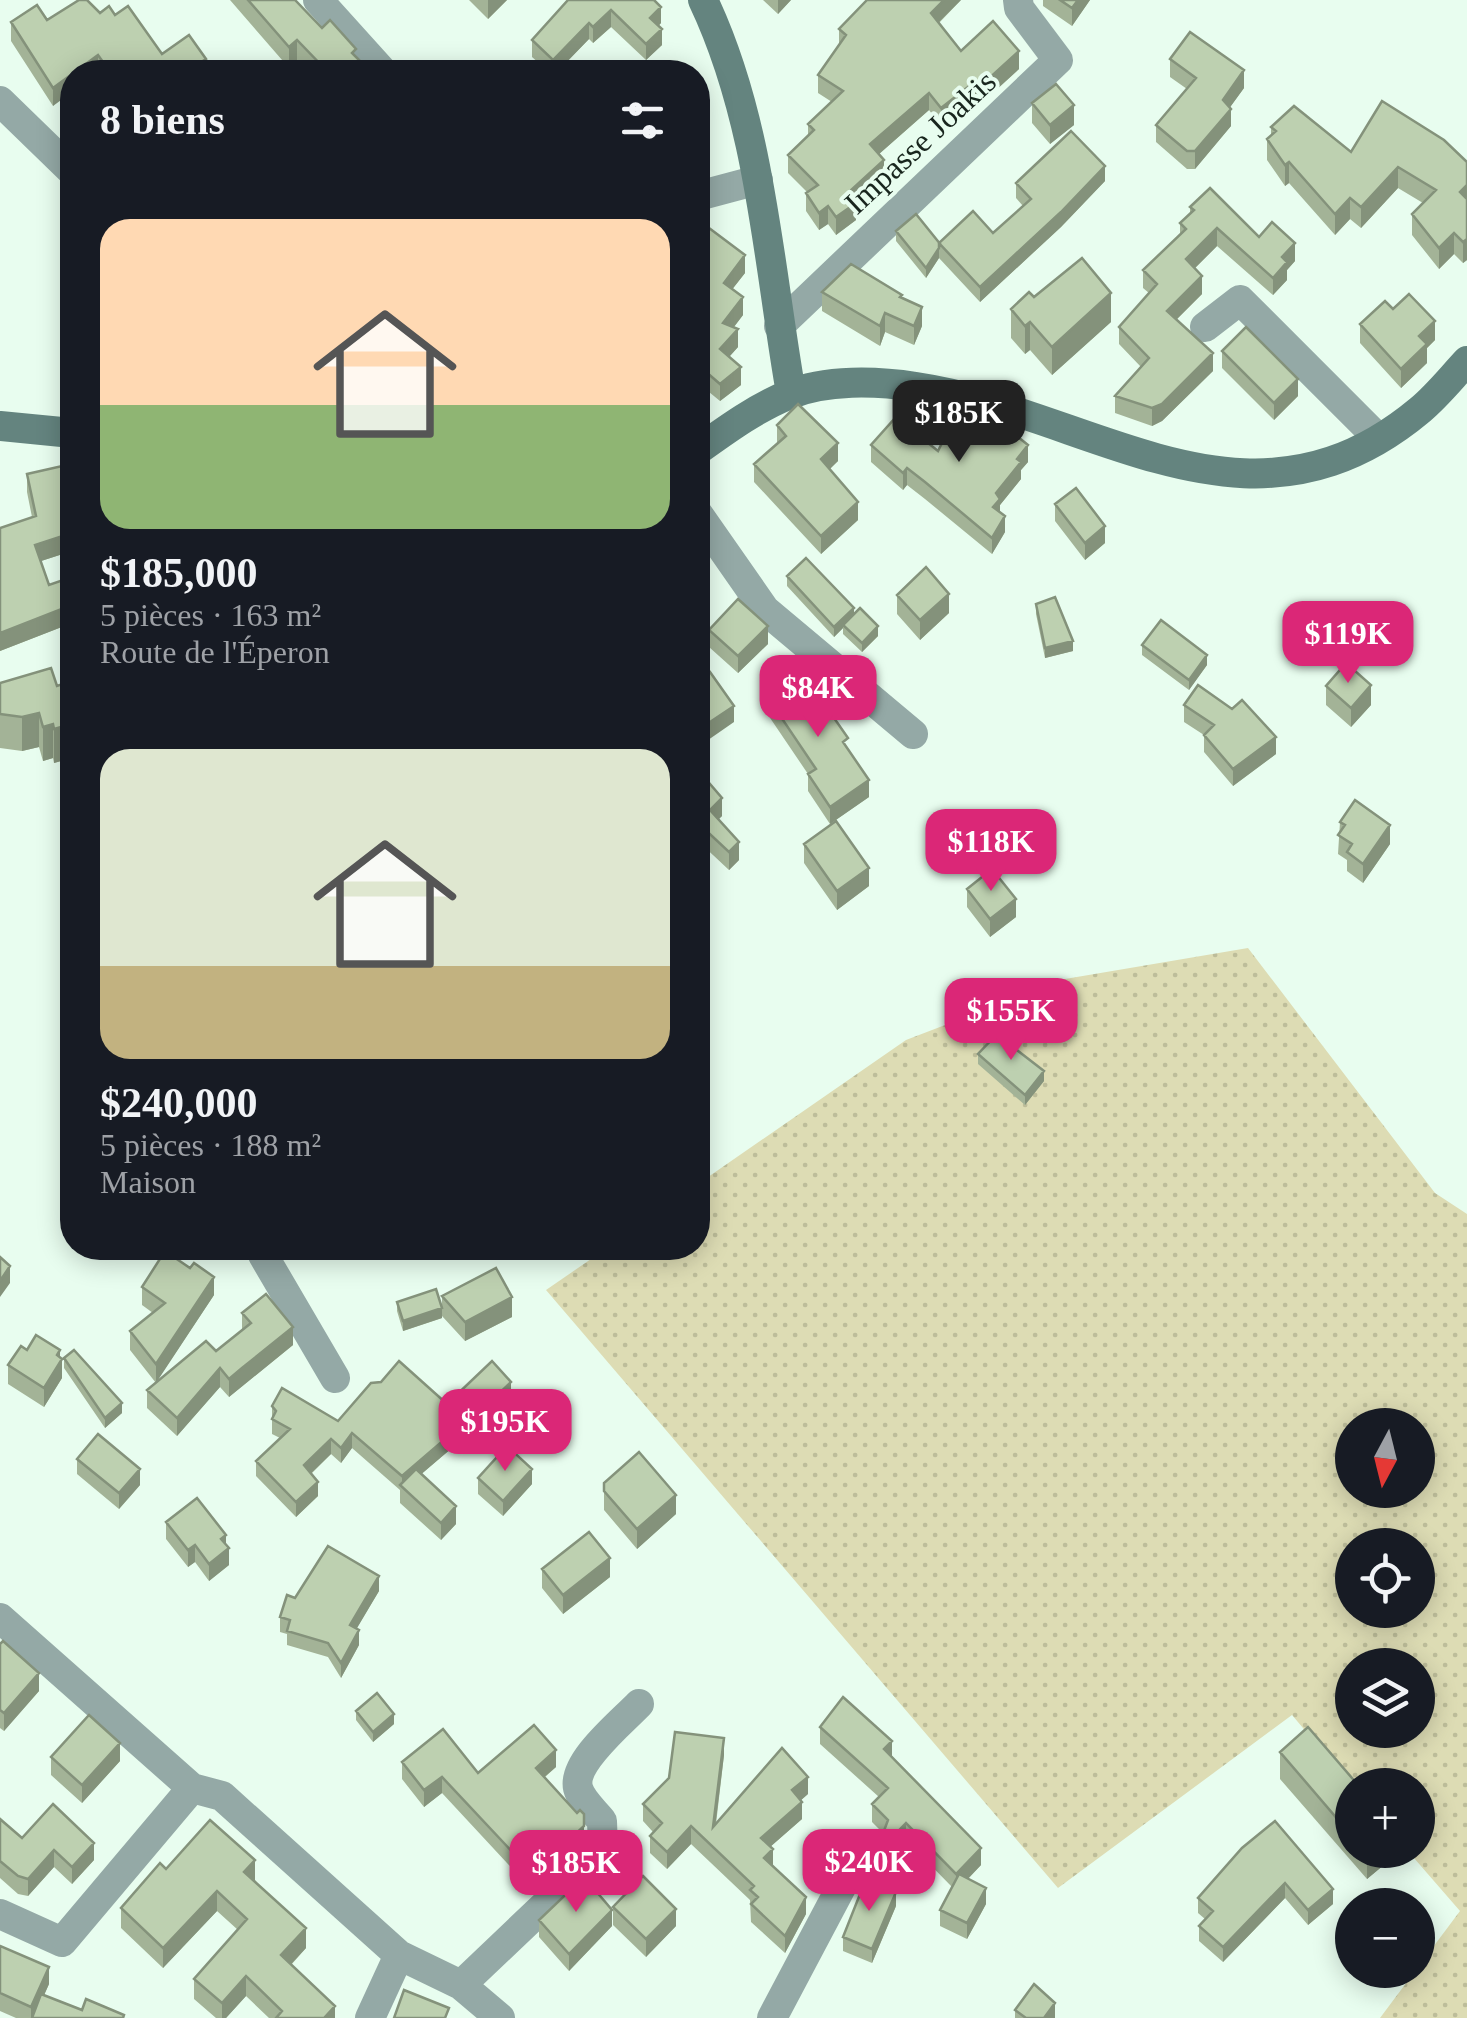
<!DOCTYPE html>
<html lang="fr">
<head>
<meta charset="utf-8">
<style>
	:root { --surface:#171b24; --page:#20242c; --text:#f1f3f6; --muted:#9ea1a6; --accent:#db2777 }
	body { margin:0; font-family:Georgia,serif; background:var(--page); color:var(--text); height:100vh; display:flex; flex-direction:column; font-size:38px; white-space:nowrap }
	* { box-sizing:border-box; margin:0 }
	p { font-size:32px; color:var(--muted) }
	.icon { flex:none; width:55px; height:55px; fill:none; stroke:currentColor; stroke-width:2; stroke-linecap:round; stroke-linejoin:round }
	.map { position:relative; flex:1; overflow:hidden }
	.drawer { position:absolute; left:60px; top:60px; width:650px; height:1200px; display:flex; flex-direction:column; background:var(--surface); border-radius:40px; box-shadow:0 5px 25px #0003 }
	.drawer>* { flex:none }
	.needle { width:65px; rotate:187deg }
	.tools { position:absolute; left:1335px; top:1408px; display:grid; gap:20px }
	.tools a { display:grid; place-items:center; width:100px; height:100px; border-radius:50%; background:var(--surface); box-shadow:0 5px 25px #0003; font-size:50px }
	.price { position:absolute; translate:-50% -85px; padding:0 22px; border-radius:20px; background:var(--accent); color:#fff; font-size:32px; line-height:65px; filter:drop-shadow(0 2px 5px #0008) }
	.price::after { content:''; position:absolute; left:50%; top:60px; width:30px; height:22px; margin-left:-15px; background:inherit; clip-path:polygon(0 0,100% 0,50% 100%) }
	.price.selected { background:#222; color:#fff }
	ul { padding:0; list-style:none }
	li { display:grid; align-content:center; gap:20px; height:530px; padding:0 40px }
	li span { display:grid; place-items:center; height:310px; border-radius:30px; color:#555 }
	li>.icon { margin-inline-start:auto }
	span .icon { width:180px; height:180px; fill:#fffc; stroke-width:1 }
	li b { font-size:42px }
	h2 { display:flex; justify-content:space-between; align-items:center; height:120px; padding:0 40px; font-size:42px }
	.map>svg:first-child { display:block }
	.grass { fill:url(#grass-dots); fill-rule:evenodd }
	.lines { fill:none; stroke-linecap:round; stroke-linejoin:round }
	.street { stroke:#94a9a6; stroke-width:30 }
	.secondary { stroke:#64847f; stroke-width:30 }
	.wall { fill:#a3b397 }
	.shaded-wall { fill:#84927b }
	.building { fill:#bdd0b0; stroke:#84927b; stroke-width:2.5 }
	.labels { text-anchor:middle; stroke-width:8; stroke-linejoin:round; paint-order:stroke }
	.street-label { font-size:32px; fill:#18251d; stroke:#e8fdef }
</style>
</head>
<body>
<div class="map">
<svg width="1467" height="2018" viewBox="0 0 1467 2018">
	<defs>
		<pattern id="grass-dots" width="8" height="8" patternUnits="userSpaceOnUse" patternTransform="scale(2.5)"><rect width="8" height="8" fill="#dddcb4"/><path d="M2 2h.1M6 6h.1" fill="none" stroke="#bdbd9a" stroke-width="1.8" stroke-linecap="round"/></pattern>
	</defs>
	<rect width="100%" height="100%" fill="#e8fdef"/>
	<path class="grass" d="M1248,948L1435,1193L1467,1214V2018H1380L1460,1911L1407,1850H1418V1785L1352,1786L1292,1715L1058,1888L546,1290L607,1248H698V1184L906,1040L1065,979ZM1352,1425H1418V1490H1352ZM1352,1545H1418V1610H1352ZM1352,1665H1418V1730H1352Z"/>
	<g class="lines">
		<path class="street" d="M318,0L383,72
			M0,101L72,171
			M698,196L758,180
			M779,326L1058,60L1019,8L1018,0
			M1205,327L1240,300L1378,438
			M698,514L765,610L913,734
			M263,1248V1255L335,1378
			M0,1618L192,1788L222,1796L399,1955L461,1985L500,2018
			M0,1914L62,1942L192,1788
			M461,1985L603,1850L602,1821C594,1811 581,1800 578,1788C572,1762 622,1722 639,1704
			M370,2018L399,1955
			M772,2018L845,1880"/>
		<path class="secondary" d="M703,0C761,122 768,262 791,393
			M0,426L72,433
			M698,450C726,430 756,408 788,395C826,379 877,381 916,387C1094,413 1249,553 1420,410C1437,396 1452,377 1467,361"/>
	</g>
	<path class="wall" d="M230,0H295L322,28L371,72H308L297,61L289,68Z
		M469,0H507L488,19Z
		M568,0L661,23L658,26L662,45L646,60L611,27L593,43L589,39L557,72H549L532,57V40Z
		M763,0H791L778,14Z
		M961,0L939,23L961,51L1019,69L973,111L968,104L941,126L929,110L879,154L884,177L856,203V220L836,235L828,224L819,230L806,211V193L807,192L788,173V155L808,136V124L832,102L818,93V75L839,45V29Z
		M1043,0H1090L1072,26L1043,6Z
		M100,13L115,15L162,54L206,72H72L53,106L11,41V22L47,20Z
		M1170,59L1244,88L1230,107L1231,126L1195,169H1187L1156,142V125L1187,89L1170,77Z
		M1032,103L1074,125L1050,144L1032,123Z
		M1271,127L1351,152L1467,162V260L1463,263L1454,254L1439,269L1412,235V214L1423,203L1398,188L1361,228L1350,219L1335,235L1289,183L1285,186L1267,160V139L1271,136Z
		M1105,181L1061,227L980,302L939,258L926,278L896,241V231L939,243L993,233L1023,206L1016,198V183Z
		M698,204L708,227L745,273L732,289L743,315L734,327L738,347L729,357L741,385L720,401L698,383Z
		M1190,207L1259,237L1295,261L1287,270V280L1273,295L1217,246L1195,268L1202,294L1176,320L1213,371L1162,421L1152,426L1115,413V396L1141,367L1119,344V327L1149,293L1143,288V270L1180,234V223L1190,214Z
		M822,292L902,298L922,326L914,345L885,332L880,346L822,311Z
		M1034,297L1111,322L1052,375L1030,350L1025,354L1011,338V309Z
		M1393,309L1435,340L1427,348V363L1401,388L1360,343V324Z
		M1222,351L1298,396L1274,420L1222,368Z
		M777,425L838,461L829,469L858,520L821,554L754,482V464L777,444Z
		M871,445L1028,462L1021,470V479L1000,505V512L1005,532L992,554L925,499L907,485L903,490L871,462Z
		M27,474L72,551L41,561L49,585L72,623L0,651V528L32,517L27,492Z
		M1055,504L1105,543L1085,560L1055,521Z
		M787,576L854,613L878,636L862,652L843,634V628L834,637L787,586Z
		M897,595L949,613L920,640L897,614Z
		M1036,604L1073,651L1045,658L1036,614Z
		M709,630L768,644L738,673L709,647Z
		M1142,645L1207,665L1189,690L1142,655Z
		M72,681V773L68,759L54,763L53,758L43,761L39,747L22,751L0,748V683L57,686Z
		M1326,686L1371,705L1351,727L1326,705Z
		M764,692L869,797L830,824L808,791V774L764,709Z
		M1184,705L1276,754L1233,786L1204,752V735L1184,722Z
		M698,751L702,775L722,816L718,819L739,860L729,870L698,841Z
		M1340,822L1390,844L1363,883L1347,871V860L1338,854Z
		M804,844L869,886L837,910L804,863Z
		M967,889L1016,917L990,937L967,907Z
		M978,1054L1044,1081L1025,1105L978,1064Z
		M142,1287L214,1295L156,1382L216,1351L242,1330V1313L293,1345L229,1397L220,1387L177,1436L147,1408V1390L156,1383L130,1350V1331L153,1313L142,1305Z
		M442,1296L512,1317L465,1341L442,1316Z
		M397,1302L442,1318L403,1331L397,1311Z
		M60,1357L62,1378L44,1407L8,1384V1365Z
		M64,1358L122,1413L105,1428L64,1368Z
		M511,1397L468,1438L466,1436L421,1474L456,1524L441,1540L400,1503V1490L352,1448L341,1463L331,1454L311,1474L318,1496L296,1517L256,1476V1461L280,1438L272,1434V1406L338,1421L447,1404Z
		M77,1459L140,1485L119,1509L77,1474Z
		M478,1478L532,1484L503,1516L478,1494Z
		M604,1483L676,1514L637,1549L604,1510Z
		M166,1522L226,1545L229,1565L209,1581L195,1562L188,1567L166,1539Z
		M542,1569L610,1577L563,1614L542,1588Z
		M379,1591L356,1629L359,1645L341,1678L328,1657L287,1645V1634L280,1632V1617L295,1598Z
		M0,1644L39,1691L4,1731L0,1728Z
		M356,1711L394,1724L373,1742L356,1720Z
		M820,1727L892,1756L981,1865L968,1879L986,1904L967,1939L940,1926V1910L952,1887L906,1840L875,1872L883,1833L872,1822V1804L879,1797L820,1744Z
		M1280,1752L1352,1785V1850H1391V1859L1367,1879L1280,1779Z
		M724,1755L716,1824L808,1794L801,1800L802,1819L770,1847L773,1866L806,1914L785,1953L751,1922L750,1900L691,1844L667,1869L650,1853V1836L653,1832L643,1821V1804Z
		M51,1757L120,1761L82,1803L51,1775Z
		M402,1762L478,1773L556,1767L545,1777L584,1842L533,1891L442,1793L424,1807L402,1779Z
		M0,1819L22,1838L94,1860L72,1884L54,1867L28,1896L18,1894L0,1878Z
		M1242,1848L1333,1904L1308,1925L1285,1898L1223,1962L1199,1941V1926L1205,1919L1198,1913V1898Z
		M166,1869L255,1880L306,1948L291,1965L335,2018H269L246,1996L226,2018H216L194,1999V1979L238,1930L217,1911L163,1968L121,1928V1908Z
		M896,1906L872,1963L843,1951V1937Z
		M613,1907L676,1926L646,1957L613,1925Z
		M539,1920L612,1926L569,1971L539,1937Z
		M0,1946L49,1984L44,1995L82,2010L124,2018H16L0,2011Z
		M1015,2010L1055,2018H1015Z"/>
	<path class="shaded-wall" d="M488,0H507L488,19Z
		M778,0H791L778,14Z
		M944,0H961L931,30V13Z
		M1078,0H1090L1072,26V8Z
		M661,7V23L650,35V18Z
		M611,10V27L593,43V27Z
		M589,23V39L557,72H553V60Z
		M662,29V45L646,60V44Z
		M297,40V61L289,68V47Z
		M1019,51V69L973,111V93Z
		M98,55V72H74Z
		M206,59V72H185Z
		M1244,70V88L1223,117V100Z
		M72,74V92L53,106V88Z
		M968,87V104L941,126V108Z
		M929,93V110L870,162V144Z
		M1074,105V125L1050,144V125Z
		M1231,109V126L1195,169V151Z
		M884,160V177L856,203V220L836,235V217L849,192Z
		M1289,162V183L1285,186V165Z
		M1105,166V181L1061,227L980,302V287Z
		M1398,167V188L1361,228V207Z
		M1467,185V206L1460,192Z
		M1350,198V219L1335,235V214Z
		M828,206V224L819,230V213Z
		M708,213V230L701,222Z
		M1217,228V246L1186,277V259Z
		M1454,233V254L1439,269V248Z
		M1467,239V260L1463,263V242Z
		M1295,243V261L1287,270V280L1273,295V278L1282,257Z
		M939,248V258L926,278V268Z
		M745,255V273L724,300V283Z
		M1202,276V294L1167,329V311Z
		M1111,293V322L1052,375V347Z
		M743,297V315L723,341V323Z
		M922,307V326L914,345V326Z
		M885,313V332L880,346V326Z
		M1435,321V340L1427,348V363L1401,388V369L1419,336Z
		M1030,322V350L1025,354V326Z
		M738,329V347L720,367V349Z
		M1213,353V371L1162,421L1152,426V408Z
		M741,367V385L720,401V384Z
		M1298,379V396L1274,420V403Z
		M838,443V461L821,478V459Z
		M1028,445V462L1021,470V479L1000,505V516L993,507L996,493L1017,459Z
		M907,468V485L903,490V473Z
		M858,502V520L821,554V536Z
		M1005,516V532L992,554V538Z
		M1105,526V543L1085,560V543Z
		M72,533V551L35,563V545Z
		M949,594V613L920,640V620Z
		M72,605V623L0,651V633Z
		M854,608V617L843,625V628L834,637V627Z
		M768,626V644L738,673V656Z
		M878,626V636L862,652V643Z
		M1073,641V651L1045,658V648Z
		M1207,655V665L1189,690V680Z
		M1371,685V705L1351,727V708Z
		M734,706V722L698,747V730Z
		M39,713V747L22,751V717Z
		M53,724V758L43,761V727Z
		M68,725V759L54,763V729Z
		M1276,737V754L1233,786V769Z
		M703,757V775L698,778V760Z
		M869,780V797L830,824V807Z
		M722,798V816L710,828V810Z
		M1390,825V844L1363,883V864Z
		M739,842V860L729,870V852Z
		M869,868V886L837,910V891Z
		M1016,899V917L990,937V919Z
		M1044,1071V1081L1025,1105V1095Z
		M10,1266V1283L0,1297V1281Z
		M214,1277V1295L156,1383V1364Z
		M512,1297V1317L465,1341V1322Z
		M442,1308V1318L403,1331V1321Z
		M293,1327V1345L229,1397V1379Z
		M60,1350V1363L62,1359V1378L44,1407V1388Z
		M220,1368V1387L177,1436V1418Z
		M511,1382V1397L468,1438V1423Z
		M122,1403V1413L105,1428V1418Z
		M466,1421V1436L404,1489L402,1486V1476Z
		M352,1433V1448L341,1463V1448Z
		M331,1439V1454L304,1480V1465Z
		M140,1469V1485L119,1509V1493Z
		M532,1469V1484L503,1516V1501Z
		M318,1482V1496L296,1517V1502Z
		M676,1495V1514L637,1549V1529Z
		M456,1506V1524L441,1540V1523Z
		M226,1535V1550L229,1548V1565L209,1581V1564L221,1539Z
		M195,1545V1562L188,1567V1550Z
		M610,1558V1577L563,1614V1595Z
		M379,1576V1591L350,1640V1625Z
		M359,1630V1645L341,1678V1663Z
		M39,1673V1691L4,1731V1713Z
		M394,1714V1724L373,1742V1732Z
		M724,1738V1755L713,1844V1827Z
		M892,1741V1759L884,1749Z
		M120,1743V1761L82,1803V1785Z
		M556,1750V1767L536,1784V1768Z
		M442,1777V1793L424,1807V1790Z
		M808,1777V1794L792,1808V1790Z
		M802,1802V1819L761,1855V1838Z
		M906,1823V1840L875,1872V1855Z
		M584,1826V1842L533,1891V1874Z
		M691,1826V1844L667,1869V1852Z
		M94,1843V1860L72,1884V1867Z
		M981,1848V1865L956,1891V1874Z
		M773,1849V1866L764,1858Z
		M54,1850V1867L28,1896V1879Z
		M1370,1850H1391V1859L1367,1879V1853Z
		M255,1860V1880L244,1892V1872Z
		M1285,1883V1898L1223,1962V1947Z
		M986,1888V1904L967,1939V1923Z
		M1333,1889V1904L1308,1925V1910Z
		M217,1891V1911L163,1968V1948Z
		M896,1892V1906L872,1963V1949Z
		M806,1897V1914L785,1953V1936Z
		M676,1909V1926L646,1957V1939Z
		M612,1910V1926L569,1971V1954Z
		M306,1928V1948L281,1975V1955Z
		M49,1967V1984L34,2018H31V2007Z
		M246,1976V1996L226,2018H222V2003Z
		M1055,2003V2018H1044Z
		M335,2006V2018H324Z"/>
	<path class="building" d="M79,0H87L100,13L109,6L115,15L128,6L162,54L189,35L206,59L185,72H110L98,55L53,88L11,22L37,5L47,20Z
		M248,0H295L322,28L330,20L356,49L352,53L371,72H328L297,40L289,47Z
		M568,0H654L661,7L650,18L662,29L646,44L611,10L593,27L589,23L553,60L532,40Z
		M867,0H944L931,13L961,51L993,21L1019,51L973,93L968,87L941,108L929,93L870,144L884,160L849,192L856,203L836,217L828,206L819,213L806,193L818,185L788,155L814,130L808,124L843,91L818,75L846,35L839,29Z
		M1060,0H1078L1072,8Z
		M1190,32L1244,70L1223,100L1231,109L1195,151H1187L1156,125L1196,78L1170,59Z
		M1056,84L1074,105L1050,125L1032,103Z
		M1382,101L1444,140L1467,162V185L1460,192L1467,199V239L1463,242L1454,233L1439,248L1412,214L1436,190L1398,167L1361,207L1350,198L1335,214L1289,162L1285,165L1267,139L1276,131L1271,127L1294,106L1351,152Z
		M1071,131L1105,166L1061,212L980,287L939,243L973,211L993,233L1031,199L1016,183Z
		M1210,188L1259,237L1272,222L1295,243L1282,257L1287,262L1273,278L1217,228L1186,259L1202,276L1167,311L1213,353L1162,404L1152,408L1115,396L1149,358L1119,327L1157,284L1143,270L1186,229L1180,223L1194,210L1190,207Z
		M698,204L708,213L701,222L745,255L724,283L743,297L723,323L738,329L720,349L741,367L720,384L698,365Z
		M916,214L941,245L939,243V248L926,268L896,231Z
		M1082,258L1111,293L1052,347L1030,322L1025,326L1011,309L1029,292L1034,297Z
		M851,264L902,295L900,297L922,307L914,326L885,313L880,326L822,292Z
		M1409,294L1435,321L1419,336L1427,344L1401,369L1360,324L1385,301L1393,309Z
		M1246,327L1298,379L1274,403L1222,351Z
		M798,404L838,443L821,459L858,502L821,536L754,464L786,436L777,425Z
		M966,410L999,437L1007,428L1028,445L1017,459L1021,462L996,493L1000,499L993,507L1005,516L992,538L925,482L907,468L903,473L871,445L896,417L938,451L947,433Z
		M71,464L72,533L35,545L49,585L72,577V605L0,633V528L36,516L27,474Z
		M1076,488L1105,526L1085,543L1055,504Z
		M806,558L854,608L834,627L787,576Z
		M926,567L949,594L920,620L897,595Z
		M1055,597L1073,641L1045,648L1036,604Z
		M738,599L768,626L738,656L709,630Z
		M860,608L878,626L862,643L843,625Z
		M1161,620L1207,655L1189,680L1142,645Z
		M1346,663L1371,685L1351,708L1326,686Z
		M51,668L57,686L72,681V739L68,725L54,729L53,724L43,727L39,713L22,717L0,714V683Z
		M710,672L734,706L698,730V681Z
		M781,675L799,693L811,685L848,738L843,742L869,780L830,807L808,774L816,769L764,692Z
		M1198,685L1232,709L1242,700L1276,737L1233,769L1204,735L1214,725L1184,705Z
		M698,770L722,798L710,810L739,842L729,852L698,823Z
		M1355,800L1390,825L1363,864L1347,852L1352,844L1338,835L1345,825L1340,822Z
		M836,821L869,868L837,891L804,844Z
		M992,869L1016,899L990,919L967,889Z
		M1001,1030L1016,1044L1013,1047L1044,1071L1025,1095L978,1054Z
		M165,1251L190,1268L194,1263L214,1277L156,1364L130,1331L165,1303L142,1287Z
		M0,1257L10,1266L0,1281Z
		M496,1268L512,1297L465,1322L442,1296Z
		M436,1289L442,1308L403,1321L397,1302Z
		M266,1294L293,1327L242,1368L229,1379L220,1368L177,1418L147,1390L206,1341L216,1351L251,1323L242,1313Z
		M36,1335L60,1350L57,1355L62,1359L44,1388L8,1365L21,1346L27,1350Z
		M74,1350L122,1403L105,1418L64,1358Z
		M399,1361L447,1404L492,1361L511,1382L468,1423L466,1421L402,1476L352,1433L341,1448L331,1439L304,1465L318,1482L296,1502L256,1461L290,1429L272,1419L276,1411L272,1406L282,1388L338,1421L371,1383L381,1382Z
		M98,1434L140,1469L119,1493L77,1459Z
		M507,1446L532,1469L503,1501L478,1478Z
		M639,1452L676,1495L637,1529L604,1491V1483Z
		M416,1469L456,1506L441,1523L400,1485Z
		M197,1498L226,1535L221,1539L229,1548L209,1564L195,1545L188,1550L166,1522Z
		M589,1532L610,1558L563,1595L542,1569Z
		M328,1546L379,1576L350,1625L359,1630L341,1663L328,1643L287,1631L290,1620L280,1617L287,1595L295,1598Z
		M3,1641L39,1673L4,1713L0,1710V1644Z
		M377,1693L394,1714L373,1732L356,1711Z
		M843,1697L892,1741L884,1749L981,1848L956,1874L906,1823L875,1855L888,1820L872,1804L888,1788L820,1727Z
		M89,1715L120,1743L82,1785L51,1757Z
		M534,1725L556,1750L536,1768L577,1813L580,1810L584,1814V1826L533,1874L442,1777L424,1790L402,1762L443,1729L478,1773Z
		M1308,1727L1358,1785H1352V1836L1280,1752Z
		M675,1732L724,1738L713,1827L782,1748L808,1777L792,1790L802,1802L761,1838L773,1849L764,1858L806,1897L785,1936L751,1904L758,1897L750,1890L754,1886L691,1826L667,1852L650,1836L662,1823L643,1804L669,1778Z
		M53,1804L94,1843L72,1867L54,1850L28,1879L18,1876L0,1861V1819L22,1838Z
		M210,1820L255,1860L244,1872L306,1928L281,1955L335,2006L324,2018H276L282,2011L246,1976L222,2003L194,1979L247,1919L217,1891L163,1948L121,1908L160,1863L166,1869Z
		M1275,1821L1333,1889L1308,1910L1285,1883L1223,1947L1199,1926L1213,1911L1198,1898L1242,1848Z
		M959,1874L986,1888L967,1923L940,1910Z
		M643,1876L676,1909L646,1939L613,1907Z
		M584,1877L612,1910L569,1954L539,1920Z
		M866,1879L896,1892L872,1949L843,1937Z
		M0,1946L49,1967L31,2007L0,1993Z
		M1034,1984L1055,2003L1044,2018H1026L1015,2010Z
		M404,1990L449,2008L445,2018H394Z
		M41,1994L82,2010L86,1999L124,2015L123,2018H32Z"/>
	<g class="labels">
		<g class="street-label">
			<text transform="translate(920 142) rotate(-43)" y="11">Impasse Joakis</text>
		</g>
	</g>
</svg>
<div class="tools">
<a><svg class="needle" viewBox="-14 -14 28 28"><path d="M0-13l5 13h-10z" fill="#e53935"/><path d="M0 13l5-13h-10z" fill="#9ea1a6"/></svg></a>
<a><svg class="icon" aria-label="locate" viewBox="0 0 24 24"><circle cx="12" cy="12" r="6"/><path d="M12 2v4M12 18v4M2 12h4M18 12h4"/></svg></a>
<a><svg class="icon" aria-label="layers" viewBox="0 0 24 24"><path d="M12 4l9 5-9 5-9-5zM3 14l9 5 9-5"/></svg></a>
<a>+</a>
<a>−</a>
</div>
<b class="price selected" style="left:959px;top:465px">$185K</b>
<b class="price" style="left:1348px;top:686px">$119K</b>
<b class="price" style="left:818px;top:740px">$84K</b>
<b class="price" style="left:991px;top:894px">$118K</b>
<b class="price" style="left:1011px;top:1063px">$155K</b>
<b class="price" style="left:505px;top:1474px">$195K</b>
<b class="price" style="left:869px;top:1914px">$240K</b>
<b class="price" style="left:576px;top:1915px">$185K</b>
<section class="drawer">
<h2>8 biens<svg class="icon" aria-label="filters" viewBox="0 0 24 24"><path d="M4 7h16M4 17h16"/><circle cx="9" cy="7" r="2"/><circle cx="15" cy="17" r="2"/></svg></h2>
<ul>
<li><span style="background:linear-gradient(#ffd9b3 60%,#8fb573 0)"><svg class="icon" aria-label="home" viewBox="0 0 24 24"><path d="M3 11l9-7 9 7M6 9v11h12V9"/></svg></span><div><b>$185,000</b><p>5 pièces · 163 m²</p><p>Route de l'Éperon</p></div></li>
<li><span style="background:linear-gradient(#dfe7d0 70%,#c2b280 0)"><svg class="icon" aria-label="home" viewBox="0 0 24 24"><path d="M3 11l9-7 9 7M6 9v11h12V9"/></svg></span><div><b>$240,000</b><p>5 pièces · 188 m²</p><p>Maison</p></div></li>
</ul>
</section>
</div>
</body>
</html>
